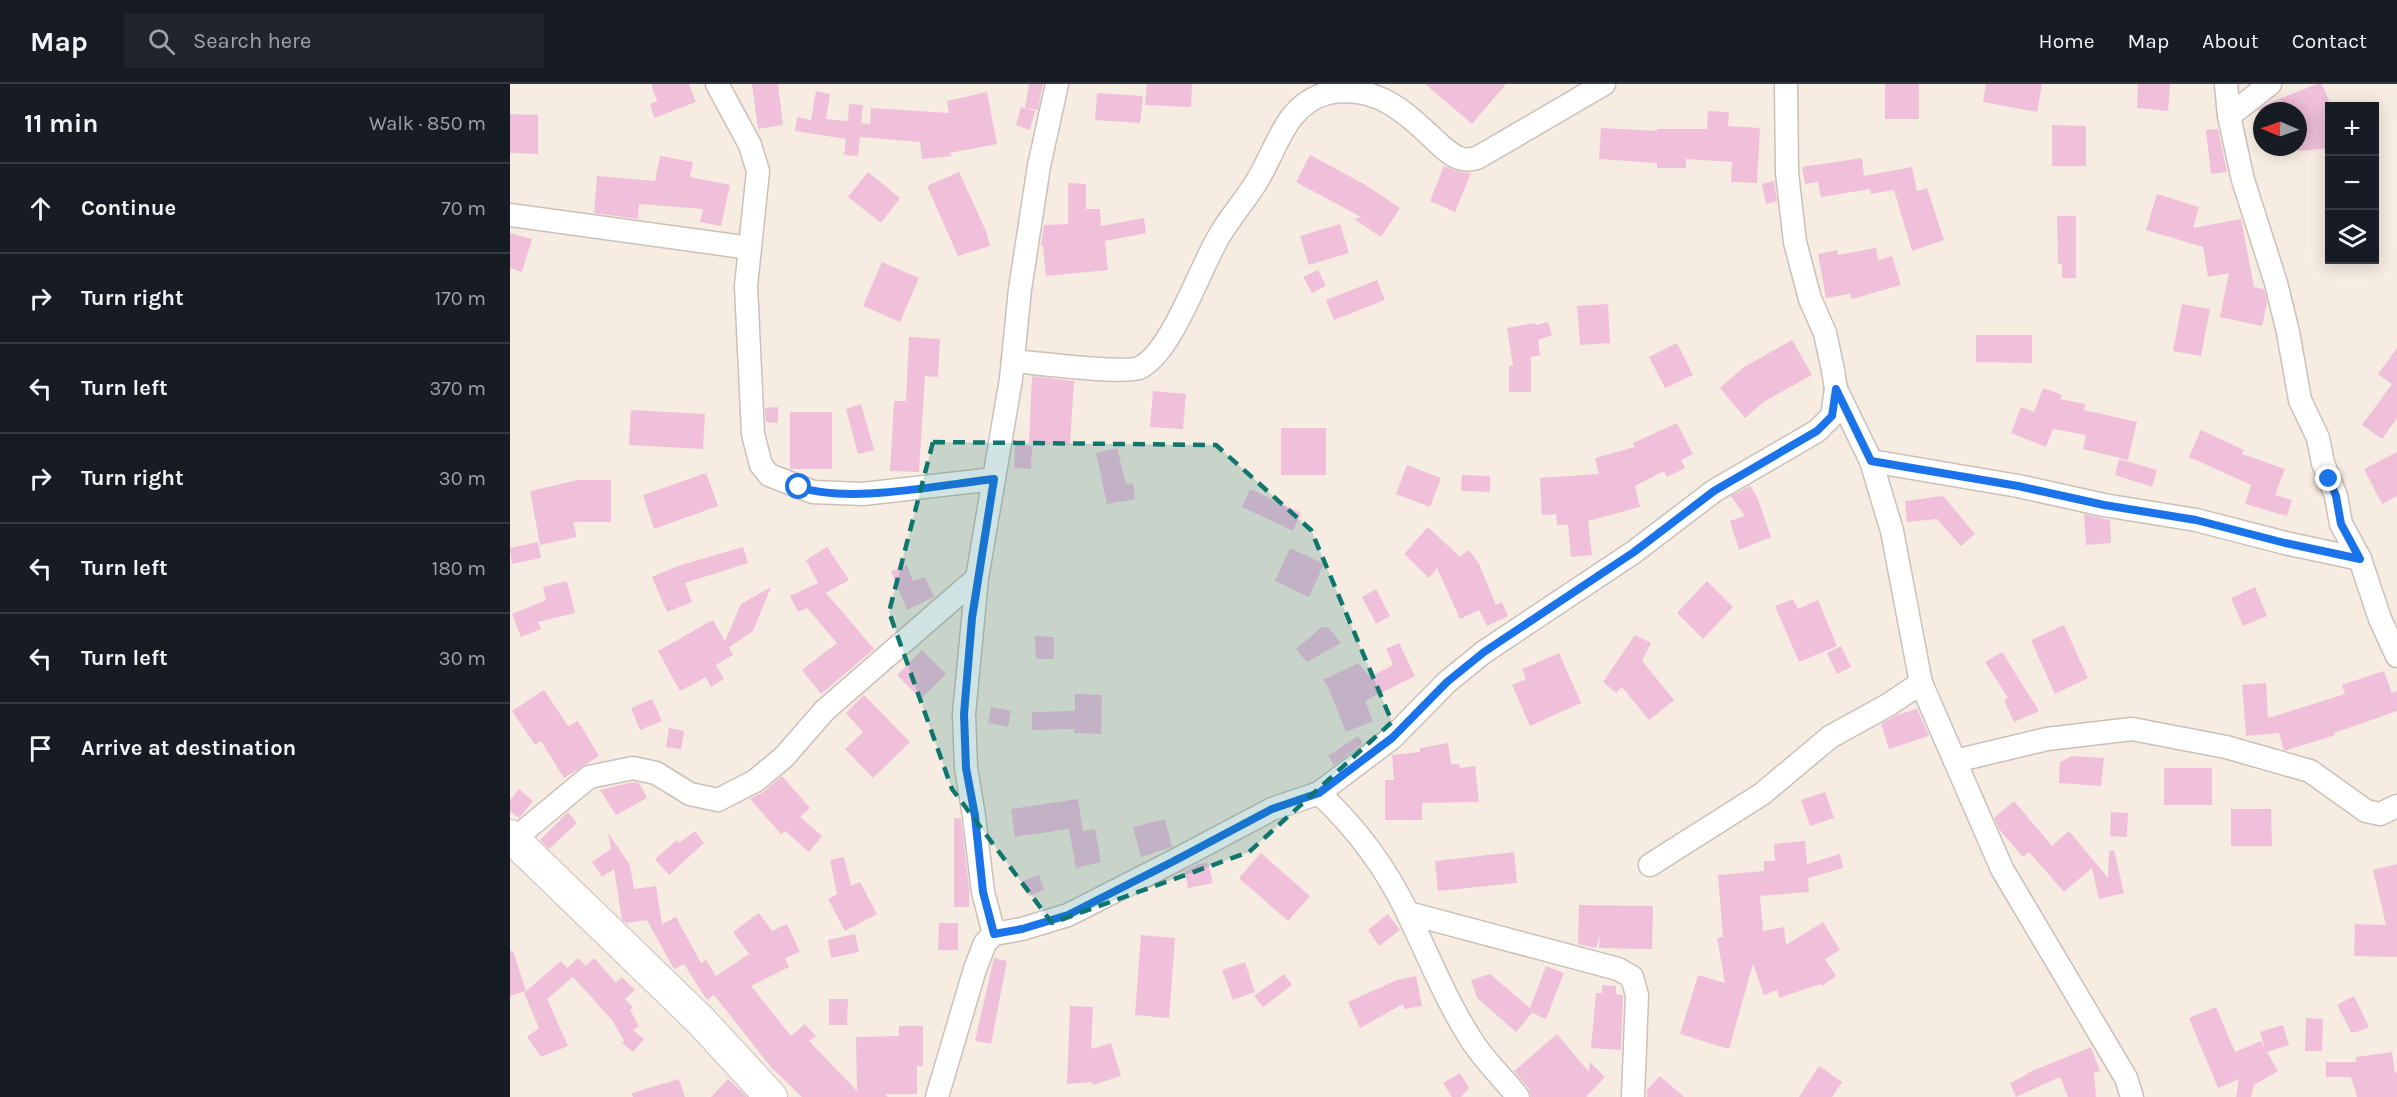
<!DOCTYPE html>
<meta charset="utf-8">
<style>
:root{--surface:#171b24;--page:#20242c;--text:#f1f3f6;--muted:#9ea1a6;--line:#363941}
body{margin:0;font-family:Karla,sans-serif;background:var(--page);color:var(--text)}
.controls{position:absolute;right:18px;top:18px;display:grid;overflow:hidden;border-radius:0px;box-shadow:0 3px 15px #0003}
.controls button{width:54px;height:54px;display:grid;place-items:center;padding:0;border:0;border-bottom:2px solid var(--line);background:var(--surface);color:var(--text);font:30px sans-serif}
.compass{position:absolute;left:1743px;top:18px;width:54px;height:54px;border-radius:50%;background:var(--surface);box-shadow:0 3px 15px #0003;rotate:272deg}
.stop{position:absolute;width:18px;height:18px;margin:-14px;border:4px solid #1a73e8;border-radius:50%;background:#fff}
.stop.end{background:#1a73e8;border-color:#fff;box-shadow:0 2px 6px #0008}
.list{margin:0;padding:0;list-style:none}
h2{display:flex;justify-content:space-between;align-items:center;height:78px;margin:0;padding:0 24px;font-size:26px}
h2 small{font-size:20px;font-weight:400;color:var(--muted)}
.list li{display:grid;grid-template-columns:39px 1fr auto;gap:18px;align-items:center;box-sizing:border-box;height:90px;padding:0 24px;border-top:2px solid var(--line)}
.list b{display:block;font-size:22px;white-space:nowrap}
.list em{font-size:20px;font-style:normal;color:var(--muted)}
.icon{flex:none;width:33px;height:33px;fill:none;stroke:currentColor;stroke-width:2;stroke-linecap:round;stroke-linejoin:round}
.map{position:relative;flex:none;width:1887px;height:1013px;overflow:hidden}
header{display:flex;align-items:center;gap:36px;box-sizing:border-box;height:84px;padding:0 30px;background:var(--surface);border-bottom:2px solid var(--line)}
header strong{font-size:28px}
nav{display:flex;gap:33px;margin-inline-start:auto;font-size:21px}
.search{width:420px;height:54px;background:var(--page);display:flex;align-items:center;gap:15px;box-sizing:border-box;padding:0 21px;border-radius:0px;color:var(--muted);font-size:22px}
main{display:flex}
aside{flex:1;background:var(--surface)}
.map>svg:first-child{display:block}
.building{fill:#f0c0db}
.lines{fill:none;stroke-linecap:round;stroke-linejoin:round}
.minor-casing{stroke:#cbc0b7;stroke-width:25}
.secondary-casing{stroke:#cbc0b7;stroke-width:34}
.minor{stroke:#fff;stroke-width:22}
.secondary{stroke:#fff;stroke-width:32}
.route{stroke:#1a73e8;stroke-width:8}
.marked{fill:#0f766e;fill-opacity:0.2;stroke:#0f766e;stroke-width:4.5;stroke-dasharray:12 8;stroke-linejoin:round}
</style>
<header>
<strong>Map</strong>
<div class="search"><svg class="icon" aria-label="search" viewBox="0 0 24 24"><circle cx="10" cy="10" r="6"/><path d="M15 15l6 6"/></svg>Search here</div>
<nav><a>Home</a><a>Map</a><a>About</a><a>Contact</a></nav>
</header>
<main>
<aside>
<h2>11 min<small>Walk · 850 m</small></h2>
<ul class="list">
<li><svg class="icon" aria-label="ahead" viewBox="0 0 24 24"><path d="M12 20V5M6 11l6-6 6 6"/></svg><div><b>Continue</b></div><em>70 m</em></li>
<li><svg class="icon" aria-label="right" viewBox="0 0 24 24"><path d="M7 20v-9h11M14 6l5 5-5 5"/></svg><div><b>Turn right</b></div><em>170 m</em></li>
<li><svg class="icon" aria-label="left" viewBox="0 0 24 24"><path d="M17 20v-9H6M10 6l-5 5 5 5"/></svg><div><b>Turn left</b></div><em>370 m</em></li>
<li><svg class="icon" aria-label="right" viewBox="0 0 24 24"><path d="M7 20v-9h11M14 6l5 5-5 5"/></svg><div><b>Turn right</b></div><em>30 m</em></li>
<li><svg class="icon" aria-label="left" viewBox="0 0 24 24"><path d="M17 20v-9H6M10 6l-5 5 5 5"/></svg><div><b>Turn left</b></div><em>180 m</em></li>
<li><svg class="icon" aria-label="left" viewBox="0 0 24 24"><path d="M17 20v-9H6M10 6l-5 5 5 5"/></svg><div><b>Turn left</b></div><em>30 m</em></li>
<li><svg class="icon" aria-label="arrive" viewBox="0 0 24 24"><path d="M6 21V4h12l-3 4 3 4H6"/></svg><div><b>Arrive at destination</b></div></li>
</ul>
</aside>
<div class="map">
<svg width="1887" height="1013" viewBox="0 0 1887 1013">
<rect width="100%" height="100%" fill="#f7ece2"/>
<g class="building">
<path d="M141 0H179L186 18 144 34 140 20 147 17Z"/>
<path d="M242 0H268L273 41 248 45Z"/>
<path d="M519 0H533L528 26 515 24Z"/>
<path d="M637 0H682L681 23 635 21Z"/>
<path d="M915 0H996L962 40Z"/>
<rect x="1375" y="0" width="34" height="35"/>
<path d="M1476 0H1532L1527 28 1473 18Z"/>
<path d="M1628 0H1660L1658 27 1627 24Z"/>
<path d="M1807 0H1812L1820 19V64L1788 67V27H1747L1754 21Z"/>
<path d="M306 7 320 10 316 35 338 37 339 20 353 21 351 39 360 40 361 24 439 29 437 17 477 8 487 60 440 69 442 72 412 75 410 58 350 53 348 72 334 71 336 55 285 47 287 33 301 36Z"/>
<path d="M587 9 633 12 630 39 585 36Z"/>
<path d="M511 23 525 27 520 46 506 41Z"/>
<path d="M1198 27 1219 28 1218 42 1250 44 1247 99 1221 98 1222 78 1176 75V84H1147V79L1089 75 1091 44 1147 47V45H1197Z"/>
<path d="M0 30 28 31V70L0 69Z"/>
<path d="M1542 41 1576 42V82H1542Z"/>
<path d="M1708 45 1717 88 1701 90 1696 46Z"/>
<path d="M800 71 854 100 890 124 871 153 844 135 851 133 786 98Z"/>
<path d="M150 72 183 78 180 93 220 101 211 142 190 138 193 125 129 120 128 135 84 129 87 92 145 97Z"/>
<path d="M1352 74 1354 92 1402 83 1407 107 1417 104 1434 156 1402 167 1384 106 1361 110 1360 105 1311 113 1308 98 1295 100 1292 83Z"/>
<path d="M934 82 946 87 961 89 945 128 920 117Z"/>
<path d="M358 88 390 114 371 139 338 113Z"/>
<path d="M449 88 476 147 480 162 448 172 417 102Z"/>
<path d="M1264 97 1267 117 1256 120 1252 100Z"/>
<path d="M558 99 576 100V125H590L591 142 634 134 636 149 595 157 598 186 536 192 533 162 531 161 534 141 558 140Z"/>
<path d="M1647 110 1689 123 1683 144 1731 135 1744 203 1754 205 1757 218 1752 242 1710 233 1719 189 1698 193 1693 163 1636 146Z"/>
<path d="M1547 132H1566V194H1552V180H1548Z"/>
<path d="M830 140 839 169 799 181 790 152Z"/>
<path d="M0 149 22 155 12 188 0 184Z"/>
<path d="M1366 164 1368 176 1382 172 1391 201 1342 215 1340 210 1316 214 1308 170 1327 166 1328 171Z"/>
<path d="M372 178 409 194 390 238 353 222Z"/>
<path d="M808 186 816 202 802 209 793 193Z"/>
<path d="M867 196 875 216 824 236 816 216Z"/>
<path d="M1098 220 1100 259 1070 261 1067 222Z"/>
<path d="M1672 220 1700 225 1691 272 1663 267Z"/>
<path d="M1038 238 1042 251 1028 256 1030 271 1021 273V308H999V282H1003L997 244 1025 239 1026 241Z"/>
<path d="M1466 251H1522V279L1466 278Z"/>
<path d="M399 253 430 255 428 293 415 292 409 388 380 387 384 317H396Z"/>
<path d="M1282 256 1302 291 1255 317 1235 334 1210 304 1234 283Z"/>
<path d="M1167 259 1183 291 1155 304 1139 273Z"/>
<path d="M1887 264V334L1872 355 1852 341 1882 300 1868 290Z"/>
<path d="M522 292 564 297 560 361 519 359Z"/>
<path d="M1533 304 1552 311 1550 315 1575 320 1574 326 1627 338 1618 376 1573 365 1576 351 1543 345 1536 363 1501 349 1511 323 1524 328Z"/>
<path d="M643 307 676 310 673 345 640 343Z"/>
<path d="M351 320 364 366 348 370 336 325Z"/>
<path d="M268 323V339L256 338 255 324Z"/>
<path d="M121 326 195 330 193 365 119 361Z"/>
<rect x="280" y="328" width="42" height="57"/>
<path d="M1167 339 1183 370 1171 376 1175 384 1157 393 1154 387 1125 402 1130 423 1078 437 1082 471 1061 473 1058 441H1047L1046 430 1032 431 1030 394 1089 390 1085 374 1125 363 1123 359Z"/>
<rect x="771" y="344" width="45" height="47"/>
<path d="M1691 346 1734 366 1732 370 1775 385 1765 411 1782 416 1777 432 1735 420 1741 401 1679 373Z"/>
<path d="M505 361 522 362 521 385 504 384Z"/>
<path d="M607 364 616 400 623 399 625 415 597 420 586 369Z"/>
<path d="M1887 368V412L1872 420 1854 385Z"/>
<path d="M1609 375 1647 386 1642 403 1605 391Z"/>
<path d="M897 381 931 394 920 423 886 410Z"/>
<path d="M196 389 208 422 144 445 133 411Z"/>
<path d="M952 391 980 392V408L951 407Z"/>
<path d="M68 396H101V438H63L67 453 30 461 20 407Z"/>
<path d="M1240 402 1247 413 1261 453 1229 466 1220 437 1235 432 1221 412Z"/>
<path d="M740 405 791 429 783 447 732 423Z"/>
<path d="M1433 412 1465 450 1451 462 1427 435 1397 438 1395 417Z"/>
<path d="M1574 430 1600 436 1601 459 1576 461Z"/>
<path d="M918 443 950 473 959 466 969 480 986 521 992 518 998 532 977 542 969 526 950 535 927 484 919 494 894 470Z"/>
<path d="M28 458 31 474 2 480 0 464Z"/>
<path d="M233 463 238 479 175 499 182 518 157 528 142 493 168 482Z"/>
<path d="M317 463 339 496 316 509 364 565 311 610 292 586 327 559 297 524 288 528 280 512 308 499 296 476Z"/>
<path d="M780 464 814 480 799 513 765 497Z"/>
<path d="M397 481 403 497 415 493 424 513 397 526 381 487Z"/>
<path d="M57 497 65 529 28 538 31 545 11 553 2 530 36 516 33 503Z"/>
<path d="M1197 497 1223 523 1193 555 1167 529Z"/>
<path d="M261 503 243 547 219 563 223 571 206 581 214 595 201 603 196 593 170 607 148 567 203 536 215 557 231 520Z"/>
<path d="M1745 503 1757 532 1733 542 1721 514Z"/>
<path d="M866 505 880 532 866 540 852 513Z"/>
<path d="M1283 515 1288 525 1308 516 1327 562 1289 578 1265 522Z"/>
<path d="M1554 541 1578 594 1545 610 1521 556Z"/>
<path d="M812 543H818L831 559 797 578 786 565Z"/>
<path d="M1125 551 1141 559 1132 577 1164 616 1139 636 1112 603 1106 609 1093 598Z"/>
<path d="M525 552 544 553V575H526Z"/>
<path d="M889 559 905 592 855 617 863 637 836 648 818 603 813 596 848 579 860 593 883 581 876 565Z"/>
<path d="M1331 562 1341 583 1327 590 1317 569Z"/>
<path d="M412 566 436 590 411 615 387 591Z"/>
<path d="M1492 568 1529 627 1504 638 1494 616 1498 614 1475 578Z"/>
<path d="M1049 569 1071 619 1020 642 1002 601 1016 595 1012 585Z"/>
<path d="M1874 587 1882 609 1887 607V627L1824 649 1825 651 1777 666H1774L1769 649 1736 652 1732 601 1756 599 1758 634 1835 610 1832 601Z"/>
<path d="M34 606 58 642 68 637 89 672 54 694 31 657 25 661 2 627Z"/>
<path d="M565 610 592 611 591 650 564 649V645L522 646V628L565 627Z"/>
<path d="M354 611 400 658 363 694 335 665 353 648 336 629Z"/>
<path d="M142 615 152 637 130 646 121 624Z"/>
<path d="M481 623 501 627 498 643 478 639Z"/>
<path d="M1407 625 1419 652 1379 665 1371 640 1387 631Z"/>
<path d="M159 644 174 647 171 665 156 663Z"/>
<path d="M848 652 853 659 824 681 818 672Z"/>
<path d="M938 659 941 680H949L950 684 965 682 969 718 912 719V736H875V696H884L882 671 910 668V664Z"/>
<path d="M1562 672 1594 674 1591 702 1549 699 1550 678Z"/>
<rect x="1654" y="684" width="48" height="37"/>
<path d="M272 692 300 724 290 733 312 752 299 768 275 747 271 750 240 715 253 708Z"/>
<path d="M123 698 129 699 137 714 106 731 90 706Z"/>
<path d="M9 705 23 717 9 734 0 727V716Z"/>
<path d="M1315 708 1324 734 1300 742 1291 716Z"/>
<path d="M568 715 573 747 585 745 591 778 566 784 559 745 505 753 501 725Z"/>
<path d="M1504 717 1542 762 1559 747 1598 794 1599 767 1604 766 1614 809 1589 815 1582 784 1554 808 1519 768 1513 773 1489 745 1484 734Z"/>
<path d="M1721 725H1761L1762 762H1721Z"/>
<path d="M58 728 67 739 39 765 30 756Z"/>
<path d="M1601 728 1618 729 1617 753 1600 752Z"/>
<path d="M444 734H451L459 803V823H444Z"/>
<path d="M655 735 662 763 631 773 623 743Z"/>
<path d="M185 747 194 759 159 791 145 775 167 756 169 759Z"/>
<path d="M98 749 120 781 124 805 146 802 152 840 166 833 191 879 196 876 206 892 239 870 223 848 249 829 262 847 277 840 290 868 275 874 279 883 241 902 281 952 295 940 306 952 299 957 347 1007 346 953 389 952V942H413V982H407V1010H375L378 1013H292L261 983 204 911 197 916 174 880 164 885 137 836 116 839 112 836 104 785 92 793 82 778 101 765Z"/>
<path d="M1295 757 1297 780 1330 770 1333 784 1298 794 1299 808 1250 812 1253 847 1274 843 1276 861 1313 838 1330 866 1315 875 1326 892 1312 902 1310 900 1269 914 1267 906 1254 911 1243 880 1219 965 1170 950 1188 891 1215 899 1207 854 1213 853 1208 791 1254 787V777H1265L1264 760Z"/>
<path d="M1004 768 1007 799 928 807 925 777Z"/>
<path d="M751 769 800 812 778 837 729 794Z"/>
<path d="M334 773 341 802 350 798 367 830 335 847 318 815 327 810 320 776Z"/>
<path d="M698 779 703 799 678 804 675 787 688 780Z"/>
<path d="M1887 780V873L1844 872 1845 840 1876 841 1863 786Z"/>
<path d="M529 791 534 806 519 812 513 797Z"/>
<path d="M1069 821 1143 822 1142 865 1089 864 1090 852 1086 864 1068 860Z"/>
<path d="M878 830 890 846 869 862 858 846Z"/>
<path d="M429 839H448V866H428Z"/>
<path d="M345 850 349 868 321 874 318 856Z"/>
<path d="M631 851 665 854 659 934 625 931Z"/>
<path d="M0 867H3L16 907 0 912Z"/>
<path d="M68 874 76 882 84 874 106 899 112 893 125 906 115 915 123 923 120 926 129 942 123 946 134 955 123 968 112 959 114 957 102 936 63 893 37 915 58 962 31 973 17 953 29 944 14 909 51 877 57 884Z"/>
<path d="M484 874 497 877 481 960 465 957Z"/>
<path d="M735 878 745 908 723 916 712 886Z"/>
<path d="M1036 882 1054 889 1036 935 1022 929 1006 948 967 914 961 896 980 890 1020 924Z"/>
<path d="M774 890 782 901 753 923 744 912Z"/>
<path d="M906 892 912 922 894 925 893 920 850 944 838 918 887 896Z"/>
<path d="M1092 901 1106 902V910L1113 911 1111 966 1081 964 1086 909H1092Z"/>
<path d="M1844 912 1859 943 1847 948H1841L1827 921Z"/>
<path d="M319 915H338L337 941H319Z"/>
<path d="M560 922 583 923 581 965 601 959 611 992 583 1001 582 998 557 1000Z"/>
<path d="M1706 923 1725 968 1751 957 1755 965 1750 948 1773 941 1779 961 1757 968 1768 987 1744 1001 1741 1013H1726L1729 995 1708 1004 1679 934Z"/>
<path d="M1796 934 1813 935 1812 967H1795Z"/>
<path d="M1047 950 1079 988 1080 978 1095 993 1076 1013H1021L1019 1005 1004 987Z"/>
<path d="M1581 963 1590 987 1584 989 1586 1013H1558L1550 993 1506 1013 1500 999 1518 990 1517 989Z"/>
<path d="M1882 968 1885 989 1887 988V1013H1847L1841 993H1816V978H1846V973Z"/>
<path d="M1309 982 1332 998 1322 1013H1289Z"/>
<path d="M950 989 959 1004 951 1013H942L933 999Z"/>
<path d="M1150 992 1174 1013H1137V1006Z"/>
<path d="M169 995 175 1013H123L122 1009Z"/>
<path d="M218 995 235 1011 237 1013H201Z"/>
</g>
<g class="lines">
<g class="minor-casing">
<g id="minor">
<path d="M207 0 240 61 248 87 236 202 243 350 251 381 259 391 303 408 353 410 484 395"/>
<path d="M1716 0 1719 32 1733 96 1766 199 1778 248 1790 316 1808 354 1813 379 1826 412 1831 440 1850 475 1870 535 1887 572"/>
<path d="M1719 32 1760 0"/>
<path d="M0 131 240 164"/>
<path d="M503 277C526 279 613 290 629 284 662 270 691 180 711 149 722 131 736 115 747 97 768 63 775 20 818 9 867 0 895 28 927 58 935 65 942 73 953 75 958 76 963 75 967 74L1094 0"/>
<path d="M1326 305 1361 377 1382 447 1411 599 1492 785 1616 994 1622 1013"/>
<path d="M1361 377 1508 402 1594 421 1686 436 1775 459 1850 475"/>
<path d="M1445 677 1537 655 1622 645 1716 663 1800 687 1856 727 1870 730 1887 722"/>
<path d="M809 709C845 743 877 785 898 830 919 873 937 919 964 960 977 979 994 995 1008 1013"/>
<path d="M3 756 79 693 123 684 146 689 180 710 208 716 245 697 274 673 315 626 467 494"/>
<path d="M1140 781 1252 710 1320 653 1378 621 1411 599"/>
<path d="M898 829 1108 885 1122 893 1127 911 1123 1013"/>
<path d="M484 850 473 808 464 732 456 684 454 630 467 494 501 295 510 205 529 82 547 0"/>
<path d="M427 1013 465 885 475 859 484 850 512 845 558 831 664 777 762 725 809 709 882 654 937 598 974 568 1124 468 1204 407 1307 347 1322 332 1326 305 1323 286 1315 249 1300 215 1285 158 1277 89 1276 0"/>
</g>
</g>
<g class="secondary-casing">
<path id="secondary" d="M0 752 191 937 261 1013"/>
</g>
<use href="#minor" class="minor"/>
<use href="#secondary" class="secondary"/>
</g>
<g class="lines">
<path class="route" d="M289 403C339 420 430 401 484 395L462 534 454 630 456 684 465 732 473 808 484 850 512 845 558 831 664 777 762 725 809 709 882 654 937 598 974 568 1124 468 1204 407 1307 347 1322 332 1326 305 1361 377 1508 402 1594 421 1686 436 1775 459 1850 475 1831 440 1826 412 1819 395"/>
</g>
<path class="marked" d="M423 358 706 361 801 446 882 638 739 768 542 839 442 705 379 528Z"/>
</svg>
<div class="controls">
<button>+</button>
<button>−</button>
<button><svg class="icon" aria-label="layers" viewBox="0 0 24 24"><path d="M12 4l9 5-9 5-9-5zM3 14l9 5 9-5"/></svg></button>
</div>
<svg class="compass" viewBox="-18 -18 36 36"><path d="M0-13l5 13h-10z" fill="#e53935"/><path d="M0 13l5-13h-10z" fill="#9ea1a6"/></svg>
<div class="stop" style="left:289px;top:403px"></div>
<div class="stop end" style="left:1819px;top:395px"></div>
</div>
</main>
